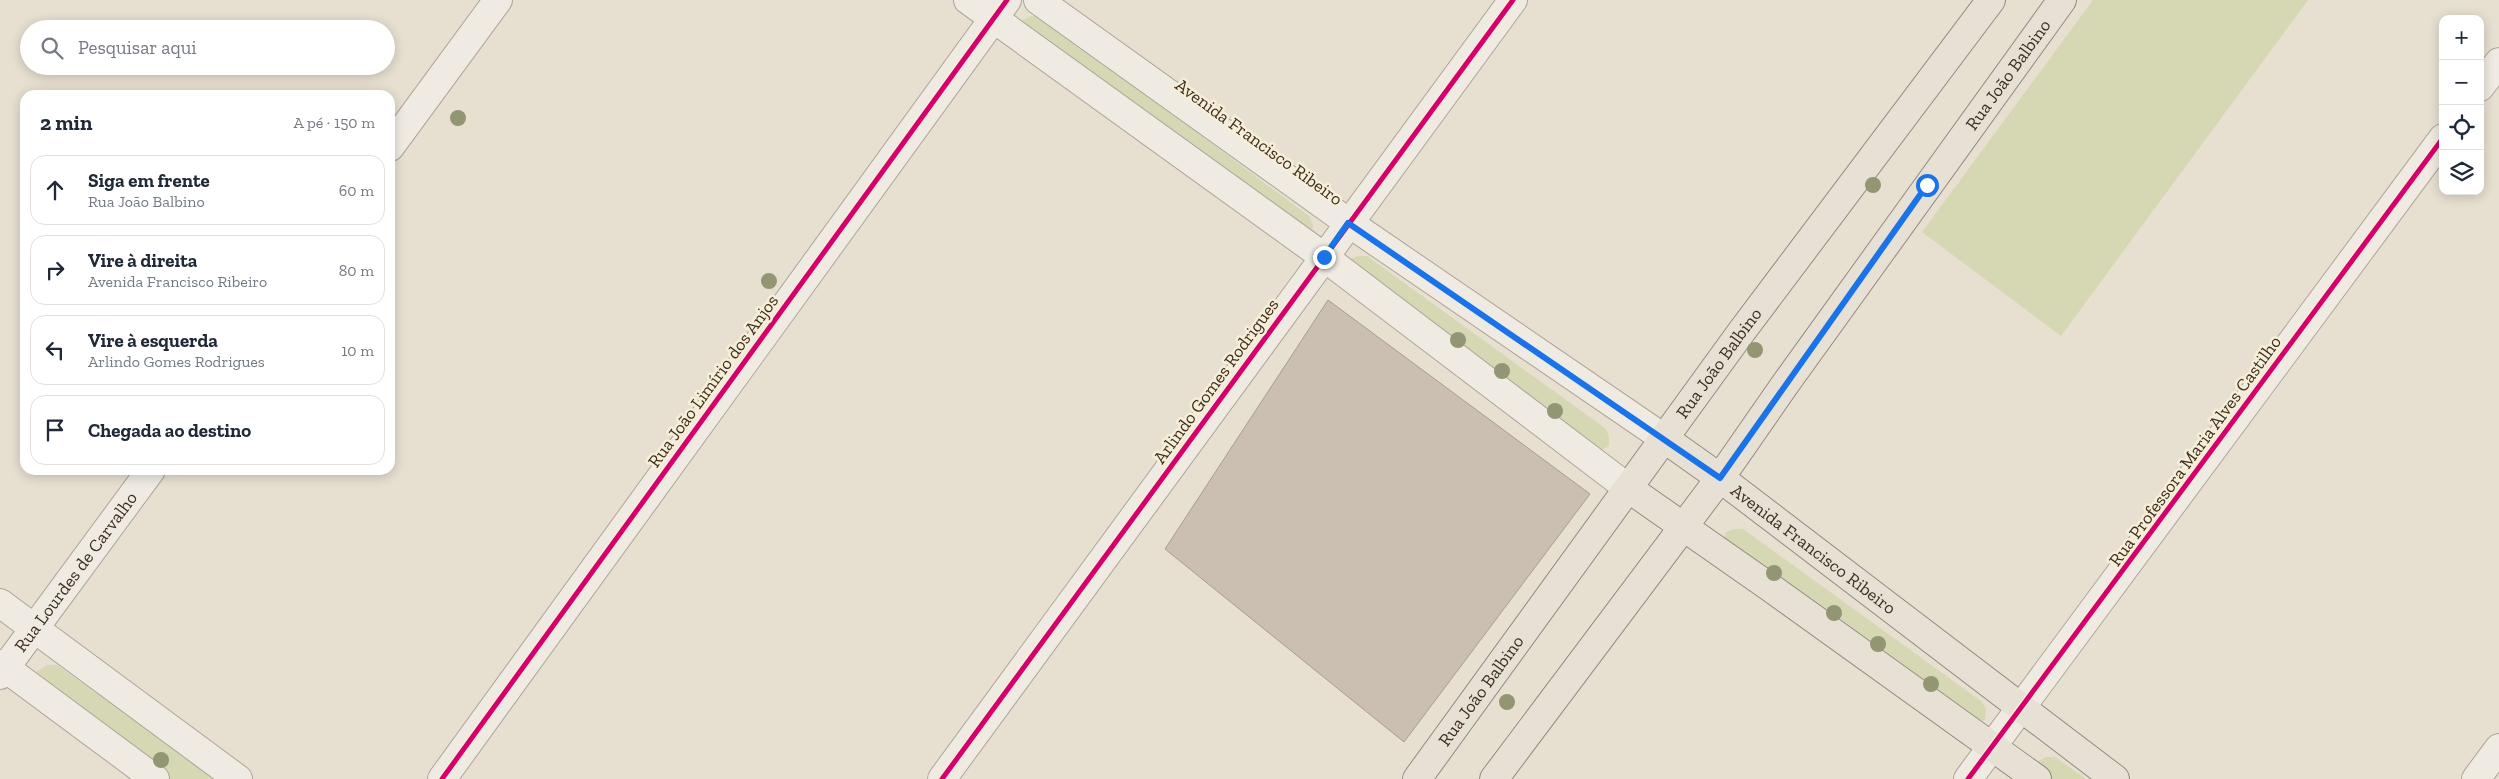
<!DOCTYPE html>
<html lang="pt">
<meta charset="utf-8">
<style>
:root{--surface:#fff;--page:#f2f2f3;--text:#1f2937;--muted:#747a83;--line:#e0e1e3}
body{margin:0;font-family:"Zilla Slab",serif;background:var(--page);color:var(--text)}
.controls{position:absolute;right:15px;top:15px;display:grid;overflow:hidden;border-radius:10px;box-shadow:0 2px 12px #0003}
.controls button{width:45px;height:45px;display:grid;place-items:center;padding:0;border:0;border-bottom:1px solid var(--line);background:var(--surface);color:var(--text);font:25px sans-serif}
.stop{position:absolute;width:15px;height:15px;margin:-11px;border:4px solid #1a73e8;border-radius:50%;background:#fff}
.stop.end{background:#1a73e8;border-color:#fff;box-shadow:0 1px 5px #0008}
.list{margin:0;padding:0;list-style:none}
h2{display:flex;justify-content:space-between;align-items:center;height:65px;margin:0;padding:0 20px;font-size:21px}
h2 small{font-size:16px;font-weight:400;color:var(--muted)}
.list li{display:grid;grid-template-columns:32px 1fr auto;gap:15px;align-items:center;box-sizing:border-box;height:70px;margin:0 10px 10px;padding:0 10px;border:1px solid var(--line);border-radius:15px}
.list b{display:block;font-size:19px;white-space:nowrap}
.list p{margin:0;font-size:16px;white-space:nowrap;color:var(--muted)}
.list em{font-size:16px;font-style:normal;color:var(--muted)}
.icon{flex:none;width:28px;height:28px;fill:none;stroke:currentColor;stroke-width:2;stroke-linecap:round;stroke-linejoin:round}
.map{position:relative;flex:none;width:2499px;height:779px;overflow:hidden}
.search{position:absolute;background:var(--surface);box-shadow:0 2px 12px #0003;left:20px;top:20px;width:375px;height:55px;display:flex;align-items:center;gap:12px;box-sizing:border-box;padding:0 18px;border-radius:28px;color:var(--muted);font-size:19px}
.panel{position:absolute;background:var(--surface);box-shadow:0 2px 12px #0003;left:20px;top:90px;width:375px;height:385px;border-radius:15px}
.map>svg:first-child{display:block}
.green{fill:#d6d7b3}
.building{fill:#cbbfb2;stroke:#a89c90}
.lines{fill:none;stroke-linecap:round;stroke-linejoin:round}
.minor-casing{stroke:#ada599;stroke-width:30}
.major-casing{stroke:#928b80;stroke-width:30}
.minor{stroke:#efebe3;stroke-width:28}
.major{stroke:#e6e1d4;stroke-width:28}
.cycleway-casing{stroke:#f7eed8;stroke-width:8}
.cycleway{stroke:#d6006c;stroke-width:5}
.tree{fill:#929673}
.route{stroke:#1a73e8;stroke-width:6}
.labels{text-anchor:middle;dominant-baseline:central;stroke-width:5;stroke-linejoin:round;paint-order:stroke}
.street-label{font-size:18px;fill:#3d2e20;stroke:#f7eed8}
</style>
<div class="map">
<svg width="2499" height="779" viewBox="0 0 2499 779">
<rect width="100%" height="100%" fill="#e7e0d1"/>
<g class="green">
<path d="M2093 0H2308L2061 336 1922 232Z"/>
<path d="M1031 16 1042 17 1309 216 1313 225 1312 235 1020 22Z"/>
<path d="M1357 256H1367L1605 428 1609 436V446L1600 451 1349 260Z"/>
<path d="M1733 529H1743L1981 701 1986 709 1985 720 1976 724 1724 544 1725 533Z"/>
<path d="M47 665H57L216 779H162L35 682 36 672Z"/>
<path d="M2046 757H2055L2086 779H2040L2036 771 2037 762Z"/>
</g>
<path class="building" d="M1328 300 1590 494 1404 742 1165 549Z"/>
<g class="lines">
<g class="minor-casing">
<g id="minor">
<path d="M968 0 1324 257 1628 488"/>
<path d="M1038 0 1349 223 1665 439"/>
<path d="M2480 87 2499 62"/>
<path d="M390 147 498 0"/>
<path d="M0 603 238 779"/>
<path d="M0 664 155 779"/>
<path id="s1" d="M0 675 151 470"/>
<path d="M442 779 1007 0"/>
<path d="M942 779 1513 0"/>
<path d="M1968 779 2443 138"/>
<path d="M2476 779 2499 748"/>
</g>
</g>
<g class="major-casing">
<g id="major">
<path id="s2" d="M1665 439 1720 478 2115 779"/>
<path d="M1628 488 1771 588 2037 779"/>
<path id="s3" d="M1417 779 1742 331 1991 0"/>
<path id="s4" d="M1494 779 1720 478 1786 383 2062 0"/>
</g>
</g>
<use href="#minor" class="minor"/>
<use href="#major" class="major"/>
<g class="cycleway-casing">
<g id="cycleway">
<path d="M442 779 1007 0"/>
<path d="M942 779 1513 0"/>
<path d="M1968 779 2443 138"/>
</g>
</g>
<use href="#cycleway" class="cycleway"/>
</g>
<g class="tree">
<circle cx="458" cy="118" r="8"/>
<circle cx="1873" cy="185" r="8"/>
<circle cx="769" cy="281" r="8"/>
<circle cx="1458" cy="340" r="8"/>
<circle cx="1755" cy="350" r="8"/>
<circle cx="1502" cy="371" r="8"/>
<circle cx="1555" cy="411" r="8"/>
<circle cx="1774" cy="573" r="8"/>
<circle cx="1834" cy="613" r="8"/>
<circle cx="1878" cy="644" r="8"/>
<circle cx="1931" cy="684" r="8"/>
<circle cx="1507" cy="702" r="8"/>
<circle cx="161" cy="760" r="8"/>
</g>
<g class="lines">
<path class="route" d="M1324 257 1348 223 1720 478 1927 185"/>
</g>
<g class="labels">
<g class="street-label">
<text stroke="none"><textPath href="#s4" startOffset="872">Rua João Balbino</textPath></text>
<text transform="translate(1259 142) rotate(36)">Avenida Francisco Ribeiro</text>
<text stroke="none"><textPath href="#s3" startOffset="514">Rua João Balbino</textPath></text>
<text transform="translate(713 381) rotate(-54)">Rua João Limírio dos Anjos</text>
<text transform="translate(1216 381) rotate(-54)">Arlindo Gomes Rodrigues</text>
<text transform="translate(2195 451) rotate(-54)">Rua Professora Maria Alves Castilho</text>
<text stroke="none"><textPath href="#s2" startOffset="185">Avenida Francisco Ribeiro</textPath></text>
<text stroke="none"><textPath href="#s1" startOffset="128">Rua Lourdes de Carvalho</textPath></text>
<text stroke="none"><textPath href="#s3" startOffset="109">Rua João Balbino</textPath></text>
</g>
</g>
</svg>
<div class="controls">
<button>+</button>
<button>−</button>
<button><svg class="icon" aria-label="locate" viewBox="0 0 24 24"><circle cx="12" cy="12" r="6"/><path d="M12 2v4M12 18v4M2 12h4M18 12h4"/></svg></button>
<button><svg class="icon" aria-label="layers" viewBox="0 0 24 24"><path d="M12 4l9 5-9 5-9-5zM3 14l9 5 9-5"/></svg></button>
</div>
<div class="stop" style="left:1927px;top:185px"></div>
<div class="stop end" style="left:1324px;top:257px"></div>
<div class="search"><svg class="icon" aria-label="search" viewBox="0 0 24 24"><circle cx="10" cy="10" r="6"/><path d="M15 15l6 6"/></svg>Pesquisar aqui</div>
<section class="panel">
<h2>2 min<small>A pé · 150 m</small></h2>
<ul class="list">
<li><svg class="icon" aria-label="ahead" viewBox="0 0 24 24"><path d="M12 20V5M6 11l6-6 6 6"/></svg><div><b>Siga em frente</b><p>Rua João Balbino</p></div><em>60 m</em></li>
<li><svg class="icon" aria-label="right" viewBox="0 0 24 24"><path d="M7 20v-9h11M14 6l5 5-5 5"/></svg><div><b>Vire à direita</b><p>Avenida Francisco Ribeiro</p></div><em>80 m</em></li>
<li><svg class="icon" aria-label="left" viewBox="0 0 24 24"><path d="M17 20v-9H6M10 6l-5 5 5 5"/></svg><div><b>Vire à esquerda</b><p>Arlindo Gomes Rodrigues</p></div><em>10 m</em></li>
<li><svg class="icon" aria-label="arrive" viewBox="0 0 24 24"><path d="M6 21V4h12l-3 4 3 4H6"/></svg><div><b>Chegada ao destino</b></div></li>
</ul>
</section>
</div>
